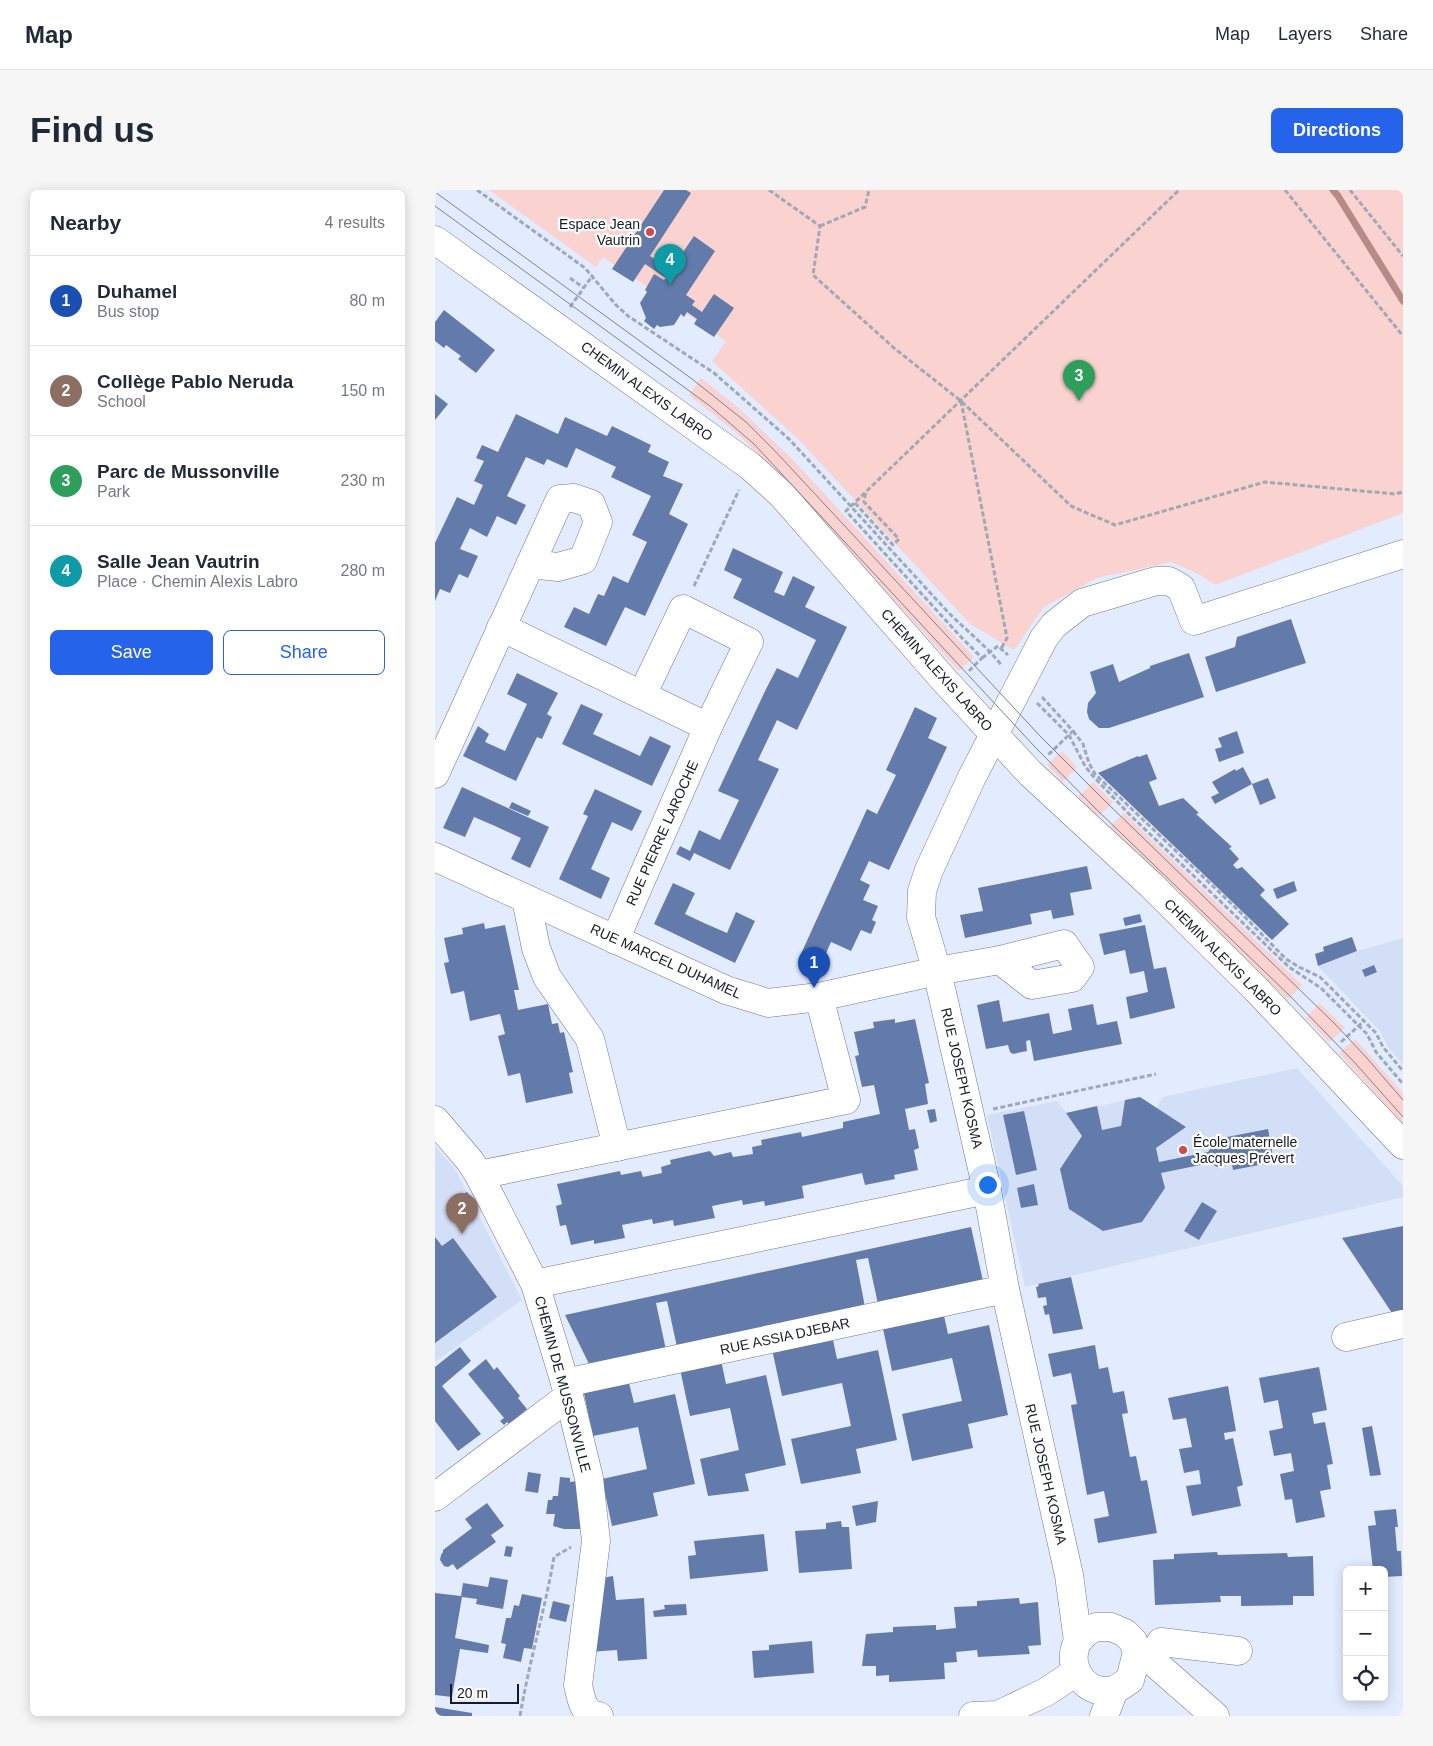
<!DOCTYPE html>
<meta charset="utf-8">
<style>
:root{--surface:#fff;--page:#f6f6f7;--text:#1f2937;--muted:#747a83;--line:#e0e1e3;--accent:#2563eb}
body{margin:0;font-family:Arial,sans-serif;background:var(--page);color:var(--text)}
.controls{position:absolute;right:15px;bottom:15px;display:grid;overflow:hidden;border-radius:8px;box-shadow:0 2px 12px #0003}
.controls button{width:45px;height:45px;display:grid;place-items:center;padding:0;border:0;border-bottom:1px solid var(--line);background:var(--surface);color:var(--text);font:25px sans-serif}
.scale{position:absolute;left:15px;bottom:12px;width:69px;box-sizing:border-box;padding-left:5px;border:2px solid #171b23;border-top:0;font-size:14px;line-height:18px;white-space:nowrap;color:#171b23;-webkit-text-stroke:4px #fff;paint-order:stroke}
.you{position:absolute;left:552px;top:994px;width:18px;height:18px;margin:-12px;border:4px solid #fff;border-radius:50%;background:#1a73e8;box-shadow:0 0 0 8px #1a73e833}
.badge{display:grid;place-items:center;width:32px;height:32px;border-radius:50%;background:var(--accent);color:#fff;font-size:16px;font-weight:700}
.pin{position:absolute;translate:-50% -41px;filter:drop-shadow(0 1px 2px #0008)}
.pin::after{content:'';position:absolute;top:26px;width:18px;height:15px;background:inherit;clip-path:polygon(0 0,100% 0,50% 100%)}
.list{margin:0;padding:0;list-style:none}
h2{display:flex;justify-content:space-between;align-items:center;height:65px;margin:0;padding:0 20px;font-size:21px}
h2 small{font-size:16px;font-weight:400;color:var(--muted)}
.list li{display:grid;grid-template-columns:32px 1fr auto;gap:15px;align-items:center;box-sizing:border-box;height:90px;padding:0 20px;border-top:1px solid var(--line)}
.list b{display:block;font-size:19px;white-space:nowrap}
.list p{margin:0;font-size:16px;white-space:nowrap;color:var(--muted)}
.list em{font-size:16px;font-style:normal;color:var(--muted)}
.actions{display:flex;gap:10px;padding:15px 20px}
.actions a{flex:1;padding:11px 0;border:1px solid var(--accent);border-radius:8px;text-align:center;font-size:18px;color:var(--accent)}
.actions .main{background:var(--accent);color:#fff}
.icon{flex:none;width:28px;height:28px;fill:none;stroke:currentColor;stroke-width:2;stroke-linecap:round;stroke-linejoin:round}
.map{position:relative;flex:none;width:968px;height:1526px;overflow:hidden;border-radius:8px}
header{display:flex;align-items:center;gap:30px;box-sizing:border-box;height:70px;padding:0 25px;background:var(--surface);border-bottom:1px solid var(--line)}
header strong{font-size:24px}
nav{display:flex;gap:28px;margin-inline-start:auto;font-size:18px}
.intro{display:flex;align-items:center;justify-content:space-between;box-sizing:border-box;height:120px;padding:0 30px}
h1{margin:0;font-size:35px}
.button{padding:12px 22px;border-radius:8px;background:var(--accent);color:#fff;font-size:18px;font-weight:700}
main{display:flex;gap:30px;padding:0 30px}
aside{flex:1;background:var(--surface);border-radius:8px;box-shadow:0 2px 12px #0003}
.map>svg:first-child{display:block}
.built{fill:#d3dff7}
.green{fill:#fad2cf}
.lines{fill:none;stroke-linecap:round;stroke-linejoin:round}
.stream{stroke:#b78987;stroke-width:7}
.building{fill:#637bab}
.minor-casing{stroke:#6f798d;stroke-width:29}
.path{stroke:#a0a8b7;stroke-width:3;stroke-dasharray:5 2.5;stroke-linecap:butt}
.minor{stroke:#fff;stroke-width:28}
.tram{stroke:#7b828f;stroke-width:1}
.poi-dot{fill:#d64746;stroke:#fff;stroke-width:2}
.labels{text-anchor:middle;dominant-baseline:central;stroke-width:4.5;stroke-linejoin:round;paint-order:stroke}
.poi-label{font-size:14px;fill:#171b23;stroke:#fff;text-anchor:end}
.street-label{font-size:14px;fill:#171b23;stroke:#fff}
</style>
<header>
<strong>Map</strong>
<nav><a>Map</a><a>Layers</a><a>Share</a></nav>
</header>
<div class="intro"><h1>Find us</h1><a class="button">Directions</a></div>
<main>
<aside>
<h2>Nearby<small>4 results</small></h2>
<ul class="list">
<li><span class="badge" style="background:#1a4fb4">1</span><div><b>Duhamel</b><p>Bus stop</p></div><em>80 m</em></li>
<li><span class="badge" style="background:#8d6e63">2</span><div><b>Collège Pablo Neruda</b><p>School</p></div><em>150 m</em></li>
<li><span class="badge" style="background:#2e9e5b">3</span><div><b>Parc de Mussonville</b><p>Park</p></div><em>230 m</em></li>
<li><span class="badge" style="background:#0f9aa8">4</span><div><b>Salle Jean Vautrin</b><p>Place · Chemin Alexis Labro</p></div><em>280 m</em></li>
</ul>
<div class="actions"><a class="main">Save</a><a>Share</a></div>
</aside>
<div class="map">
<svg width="968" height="1526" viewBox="0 0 968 1526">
<rect width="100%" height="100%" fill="#e2ecfe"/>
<g class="built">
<path d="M968 748V875L953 857 945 841 883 776 922 761Z"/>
<path d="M862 878 968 996V1007L590 1097 552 925 622 911 632 923 705 907 721 918 728 907Z"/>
<path d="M0 956 20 979 87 1110 0 1172Z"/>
</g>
<g class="green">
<path d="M54 0H968V323L780 395 762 383 736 372 662 388 609 417 579 460 535 434 364 250 277 171 291 151 168 67 161 77Z"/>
<path d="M266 188 305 219 362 274 539 467 524 481 332 273 299 241 254 205Z"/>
<path d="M627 561 642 577 628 592 612 575Z"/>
<path d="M658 592 678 612 663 627 643 607Z"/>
<path d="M689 623 867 795 853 810 674 637Z"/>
<path d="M885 813 910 838 894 852 871 828Z"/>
<path d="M920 849 968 903V934L904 863Z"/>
</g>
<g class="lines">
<path class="stream" d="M898 0 903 6 968 111"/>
</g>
<g class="building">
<path d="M229 0H251L256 3 215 66 236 80 259 46 280 61 251 105 260 111 257 115 267 122 279 104 299 118 279 147 259 134 262 129 252 122 249 127 246 124 239 135 225 137 222 135 219 139 209 131 211 128 205 113 212 102 210 100 219 84 229 90 231 88 210 74 198 92 177 79Z"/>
<path d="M9 120 60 160 41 183 23 169 26 166 11 155 9 158 0 151V132Z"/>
<path d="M0 204 13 214 0 230Z"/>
<path d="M81 224 123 244 130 227 172 246 177 236 216 255 213 262 234 272 228 286 248 294 234 324 253 334 229 385 210 426 190 417 171 456 129 437 139 417 154 424 163 404 169 406 178 386 193 393 212 352 197 345 216 306 176 287 181 277 141 258 132 278 112 269 109 275 91 267 72 306 91 315 81 335 62 326 52 347 35 338 25 359 43 366 33 388 24 384 15 403 5 399 0 411V353L22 307 39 315 48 295 39 291 49 271 41 268 47 255 63 262Z"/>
<path d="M298 358 348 382 339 402 349 406 358 386 380 397 370 417 412 437 362 540 342 530 323 570 344 579 295 680 259 663 255 671 241 664 245 656 255 661 264 640 285 650 304 610 283 601 331 499 342 478 363 488 381 450 298 408 307 389 289 380Z"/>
<path d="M856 429 871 473 781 502 770 467 800 457 802 447Z"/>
<path d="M754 463 769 507 674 538H664L654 529 652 522 653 513 661 503 655 482 678 474 684 492 715 478V476Z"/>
<path d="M82 483 123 503 112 524 117 527 107 549 102 547 81 591 28 566 43 536 54 544 50 552 70 561 92 514 72 504Z"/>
<path d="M146 514 168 524 158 544 205 566 215 546 236 556 217 596 127 554Z"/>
<path d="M480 517 502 528 493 548 512 557 454 680 434 671 425 690 435 695 428 710 443 716 437 730 441 732 436 744 426 740 416 761 396 752 386 775 365 766 432 619 442 624 461 585 451 580Z"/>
<path d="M802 541 809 563 784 572 780 559 787 557 783 548Z"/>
<path d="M712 564 722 589 714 592 724 616 748 608 764 623 761 624 797 657 794 658 804 669 798 675 802 679 807 677 830 700 825 705 854 734 837 750 663 583 703 566 704 567Z"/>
<path d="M808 577 817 594 780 614 776 607 784 603 777 592 800 579 801 581Z"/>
<path d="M833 588 841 608 825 615 817 594Z"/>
<path d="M27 597 114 637 95 678 76 669 86 648 60 636 39 627 30 647 8 638Z"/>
<path d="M160 599 207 621 197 641 177 632 156 679 175 688 166 709 124 689 153 626 148 624Z"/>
<path d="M77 612 96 621 93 626 74 618Z"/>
<path d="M652 676 657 699 635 703 639 725 618 729 616 720 595 724 597 734 530 748 525 725 548 721 543 698Z"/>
<path d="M859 691 862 701 842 709 838 699Z"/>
<path d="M238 693 260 703 250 724 269 733 292 743 301 722 320 731 300 773 219 734Z"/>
<path d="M705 724 707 732 690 736 688 728Z"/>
<path d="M49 733 50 739 70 735 84 800H79L83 820 113 814 117 834 123 833 125 843 129 842 138 882 134 883 138 903 91 913 85 883 73 886 63 846 70 844 65 824 35 831 29 801 16 804 9 773 14 772 9 748 28 744 27 738Z"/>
<path d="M710 735 719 779 731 777 740 818 695 829 691 807 713 802 709 781 695 784 690 760 669 765 664 744Z"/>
<path d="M917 747 922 761 883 776 880 764 889 761 888 757Z"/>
<path d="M939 775 942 782 930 787 927 780Z"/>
<path d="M564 810 568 832 614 823 618 844 637 840 633 819 658 814 662 835 682 831 687 854 599 871 595 850 591 851 592 861 578 864 575 862 573 855 551 859 542 815Z"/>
<path d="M460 829V833L480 829 494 893 490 894 493 914 470 919 474 940 480 939 484 958 479 960 483 980 459 985 460 989 430 995 427 983 367 996 369 1008 330 1016 329 1011 308 1015 307 1010 277 1016 280 1028 239 1036 238 1030 218 1034 217 1029 187 1035 190 1048 159 1054V1050L136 1055 131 1035 125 1036 121 1016 127 1014 122 994 185 981 186 985 206 981 208 987 227 983 226 977 236 974 235 970 275 961 279 966 296 962 298 967 318 964 317 957 327 955 326 950 366 942 367 947 408 938V932L445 924 439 895 427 897 420 866 424 865 419 842 439 838 438 832Z"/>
<path d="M705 907 751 937 721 958 724 972 773 962 778 955 786 953 794 959 792 947 833 939 839 972 798 980 796 968 791 975 782 977 775 973 726 983 730 998 707 1032 668 1041 634 1019 625 979 647 946 631 923 662 916 667 940 686 936 690 910Z"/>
<path d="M500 919 502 931 495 933 492 920Z"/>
<path d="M589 921 602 980 581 985 568 925Z"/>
<path d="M599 994 603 1015 586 1018 582 998Z"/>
<path d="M32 1002 42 1015 31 1022 23 1009Z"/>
<path d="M767 1012 782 1021 764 1050 749 1041Z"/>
<path d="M968 1036V1124L959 1126 907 1048Z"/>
<path d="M536 1037 548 1091 443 1114 433 1068 421 1070 430 1117 242 1157 232 1111 221 1113 231 1160 155 1176 130 1125Z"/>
<path d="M0 1047 7 1056 18 1048 62 1107 0 1153Z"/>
<path d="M636 1087 648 1139 618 1144 614 1124 610 1125 608 1116 612 1115 611 1107 603 1108 601 1097 604 1096 603 1094Z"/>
<path d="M508 1121 513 1144 554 1135 573 1225 533 1234 538 1258 477 1271 467 1224 527 1211 517 1168 457 1181 447 1134Z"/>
<path d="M397 1145 402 1169 443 1160 462 1250 421 1259 426 1283 366 1294 356 1249 416 1236 407 1193 347 1206 337 1159Z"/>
<path d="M660 1155 664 1179 673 1177 678 1203 689 1201 693 1223 687 1224 695 1267 701 1266 706 1291 712 1290 722 1343 663 1353 659 1329 674 1326 669 1301 652 1305 636 1215 642 1214 636 1183 618 1187 613 1164Z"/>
<path d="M25 1157 36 1171 7 1196 46 1244 23 1261 0 1231V1177Z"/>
<path d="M51 1169 59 1180 62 1177 85 1206 83 1208 92 1219 74 1234 72 1232 69 1235 65 1231 69 1228 33 1184Z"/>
<path d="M286 1170 291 1194 331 1185 351 1275 310 1284 314 1301 273 1306 265 1269 304 1260 295 1218 255 1226 245 1179Z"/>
<path d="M884 1177 892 1220 877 1223 879 1234 890 1232 898 1274 892 1275 896 1299 885 1301 890 1327 861 1333 857 1309 850 1310 845 1284 859 1281 856 1263 839 1266 834 1241 848 1238 843 1210 829 1213 824 1188Z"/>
<path d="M193 1189 199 1213 240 1204 260 1294 218 1303 223 1326 177 1336 167 1289 212 1279 203 1237 158 1246 148 1199Z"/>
<path d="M793 1196 801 1241 789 1243 790 1250 798 1248 808 1295 802 1297 806 1316 757 1326 751 1296 766 1294 764 1280 749 1283 744 1259 757 1257 751 1228 738 1230 733 1208Z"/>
<path d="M937 1236 946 1285 935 1286 927 1238Z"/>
<path d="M93 1282 106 1284 103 1303 90 1301Z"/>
<path d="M125 1287 135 1288V1292L148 1290 154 1339H129L118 1336 120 1324H111L113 1310H117L118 1306H123Z"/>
<path d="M443 1311 441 1332 421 1336 417 1316Z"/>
<path d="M52 1313 69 1336 56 1345 61 1352 22 1380 18 1374 13 1377 9 1376 5 1370 6 1365 8 1362V1360L37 1338 30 1329Z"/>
<path d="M961 1319 963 1337H960L962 1361H966L967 1386 949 1387V1380H938L933 1336 941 1335 939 1321Z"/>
<path d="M406 1331 407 1337H414L417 1379 364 1383 360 1341 391 1339V1333Z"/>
<path d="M329 1344 333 1381 255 1389 253 1366 261 1365 259 1351Z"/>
<path d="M71 1356 78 1357 76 1367 69 1366Z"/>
<path d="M782 1362 783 1365 852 1363 853 1367 878 1366 879 1406H858V1415L806 1416V1406H785L786 1412 720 1415 718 1370 739 1369V1364Z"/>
<path d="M178 1386 181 1410 209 1408 212 1469 183 1471 182 1460 154 1462 167 1388Z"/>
<path d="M55 1387 73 1390 68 1419 41 1414 42 1409 27 1407 20 1448 54 1455 53 1463 25 1459 17 1507 0 1505V1403L26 1406 28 1393 53 1397Z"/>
<path d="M87 1404 107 1408 97 1459 89 1458 86 1472 68 1468 71 1454 66 1453 71 1428H76L79 1415 84 1416Z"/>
<path d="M584 1408 585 1414 603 1412 606 1455 593 1456 595 1464 543 1467 542 1460 521 1462 522 1472 509 1473 510 1489 454 1492V1485L441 1486V1476H427L431 1444 458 1442V1437L501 1435V1440L521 1438 519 1417 542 1416V1411Z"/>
<path d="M118 1411 135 1415 131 1432 114 1428Z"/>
<path d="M251 1414 252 1425 219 1427 218 1421 230 1419 229 1415Z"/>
<path d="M377 1451 379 1483 319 1488 317 1461 334 1460V1455Z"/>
<path d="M0 1517 37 1523V1526H0Z"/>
</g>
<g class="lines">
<g class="minor-casing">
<g id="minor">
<path d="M0 50 315 276 347 305 510 491 595 583 716 695 822 800 968 955"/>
<path d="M66 437 273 537 180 750"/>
<path d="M207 505 248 419 314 452 273 537"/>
<path d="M0 584 125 309 139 308 156 314 163 332 148 370 123 377 95 374"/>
<path d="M0 667 291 800 333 813 384 807 502 781 565 770 629 754 645 777 637 788 597 795 565 770"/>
<path d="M91 709 101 758 112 787 155 849 182 957"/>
<path d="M0 930 35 971 44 985 100 1094 134 1206 154 1288 161 1351 143 1495C146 1508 148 1525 164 1526"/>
<path d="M44 985 411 910 384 807"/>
<path d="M100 1094 552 1000"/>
<path d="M911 1147 968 1134"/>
<path d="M130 1193 570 1099"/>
<path d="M0 1307 134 1206"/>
<path d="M661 1437H676L690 1443 698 1451 702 1462 695 1490C690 1493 684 1498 678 1500 645 1508 624 1463 651 1443 654 1440 658 1439 661 1437Z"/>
<path d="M643 1451 634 1385 570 1099 552 1000 502 781 486 727 487 701 494 680 537 587 609 448 619 435 647 413 721 391H734L746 398 759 431 968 364"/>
<path d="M702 1462 715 1469 780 1526"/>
<path d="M715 1469 726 1452 803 1461"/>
<path d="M538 1526 563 1525 611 1502 641 1482"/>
<path d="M669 1526 679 1500"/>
</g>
</g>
<g class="path">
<path d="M42 0 150 78 181 115 193 126 279 183 354 249 511 420C529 439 551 455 567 476"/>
<path d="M334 0 385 36 378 85 459 158 526 211 636 316 680 335 830 292 960 304 968 302"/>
<path d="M850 0 968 146"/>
<path d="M915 0 968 66"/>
<path d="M385 36 430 17 434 0"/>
<path d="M135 88 149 98"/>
<path d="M135 117 158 85"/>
<path d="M526 211 572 448 566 459"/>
<path d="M420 313 458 355 464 349 429 312 431 301"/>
<path d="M259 396 304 300"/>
<path d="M547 468 563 456 573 465"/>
<path d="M534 481 547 468 526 447 411 321 744 0"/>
<path d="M607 507 638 541 613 565"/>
<path d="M602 513 634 545 650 576 657 585 695 625 854 777 886 798 932 844 941 862 968 894"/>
<path d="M638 541 648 554 654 573 660 584 804 721 851 769 864 777 885 787 941 843 948 857 968 881"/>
<path d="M906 852 929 831"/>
<path d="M558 919 721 884"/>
<path d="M85 1526C94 1472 110 1420 119 1367L136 1357"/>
</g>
<use href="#minor" class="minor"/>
<g class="tram">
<path d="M0 2 257 189 311 232 340 261 606 547 668 609 899 833 930 866 968 910"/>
<path d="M0 16 275 216 319 254 600 557 660 618 855 806 921 874 968 927"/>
</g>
</g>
<g class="poi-dot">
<circle cx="215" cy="42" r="5"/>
<circle cx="748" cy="960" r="5"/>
</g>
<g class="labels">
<g class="poi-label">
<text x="205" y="34">Espace Jean<tspan x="205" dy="16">Vautrin</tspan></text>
<text x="758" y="952" text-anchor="start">École maternelle<tspan x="758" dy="16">Jacques Prévert</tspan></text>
</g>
<g class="street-label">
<text transform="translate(212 201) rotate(36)">CHEMIN ALEXIS LABRO</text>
<text transform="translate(502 480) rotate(48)">CHEMIN ALEXIS LABRO</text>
<text transform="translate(227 643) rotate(-66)">RUE PIERRE LAROCHE</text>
<text transform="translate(788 767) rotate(45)">CHEMIN ALEXIS LABRO</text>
<text transform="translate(231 771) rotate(24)">RUE MARCEL DUHAMEL</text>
<text transform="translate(527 888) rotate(77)">RUE JOSEPH KOSMA</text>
<text transform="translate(350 1146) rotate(-12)">RUE ASSIA DJEBAR</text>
<text transform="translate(128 1194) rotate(75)">CHEMIN DE MUSSONVILLE</text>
<text transform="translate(611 1284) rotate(77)">RUE JOSEPH KOSMA</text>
</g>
</g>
</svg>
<div class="controls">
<button>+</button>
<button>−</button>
<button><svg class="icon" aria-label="locate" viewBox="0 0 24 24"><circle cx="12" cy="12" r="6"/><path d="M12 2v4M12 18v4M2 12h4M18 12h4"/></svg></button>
</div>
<div class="scale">20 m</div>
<div class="you"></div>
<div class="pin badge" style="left:379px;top:798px;background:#1a4fb4">1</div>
<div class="pin badge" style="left:27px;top:1044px;background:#8d6e63">2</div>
<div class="pin badge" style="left:644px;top:211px;background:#2e9e5b">3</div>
<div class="pin badge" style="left:235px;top:95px;background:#0f9aa8">4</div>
</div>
</main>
